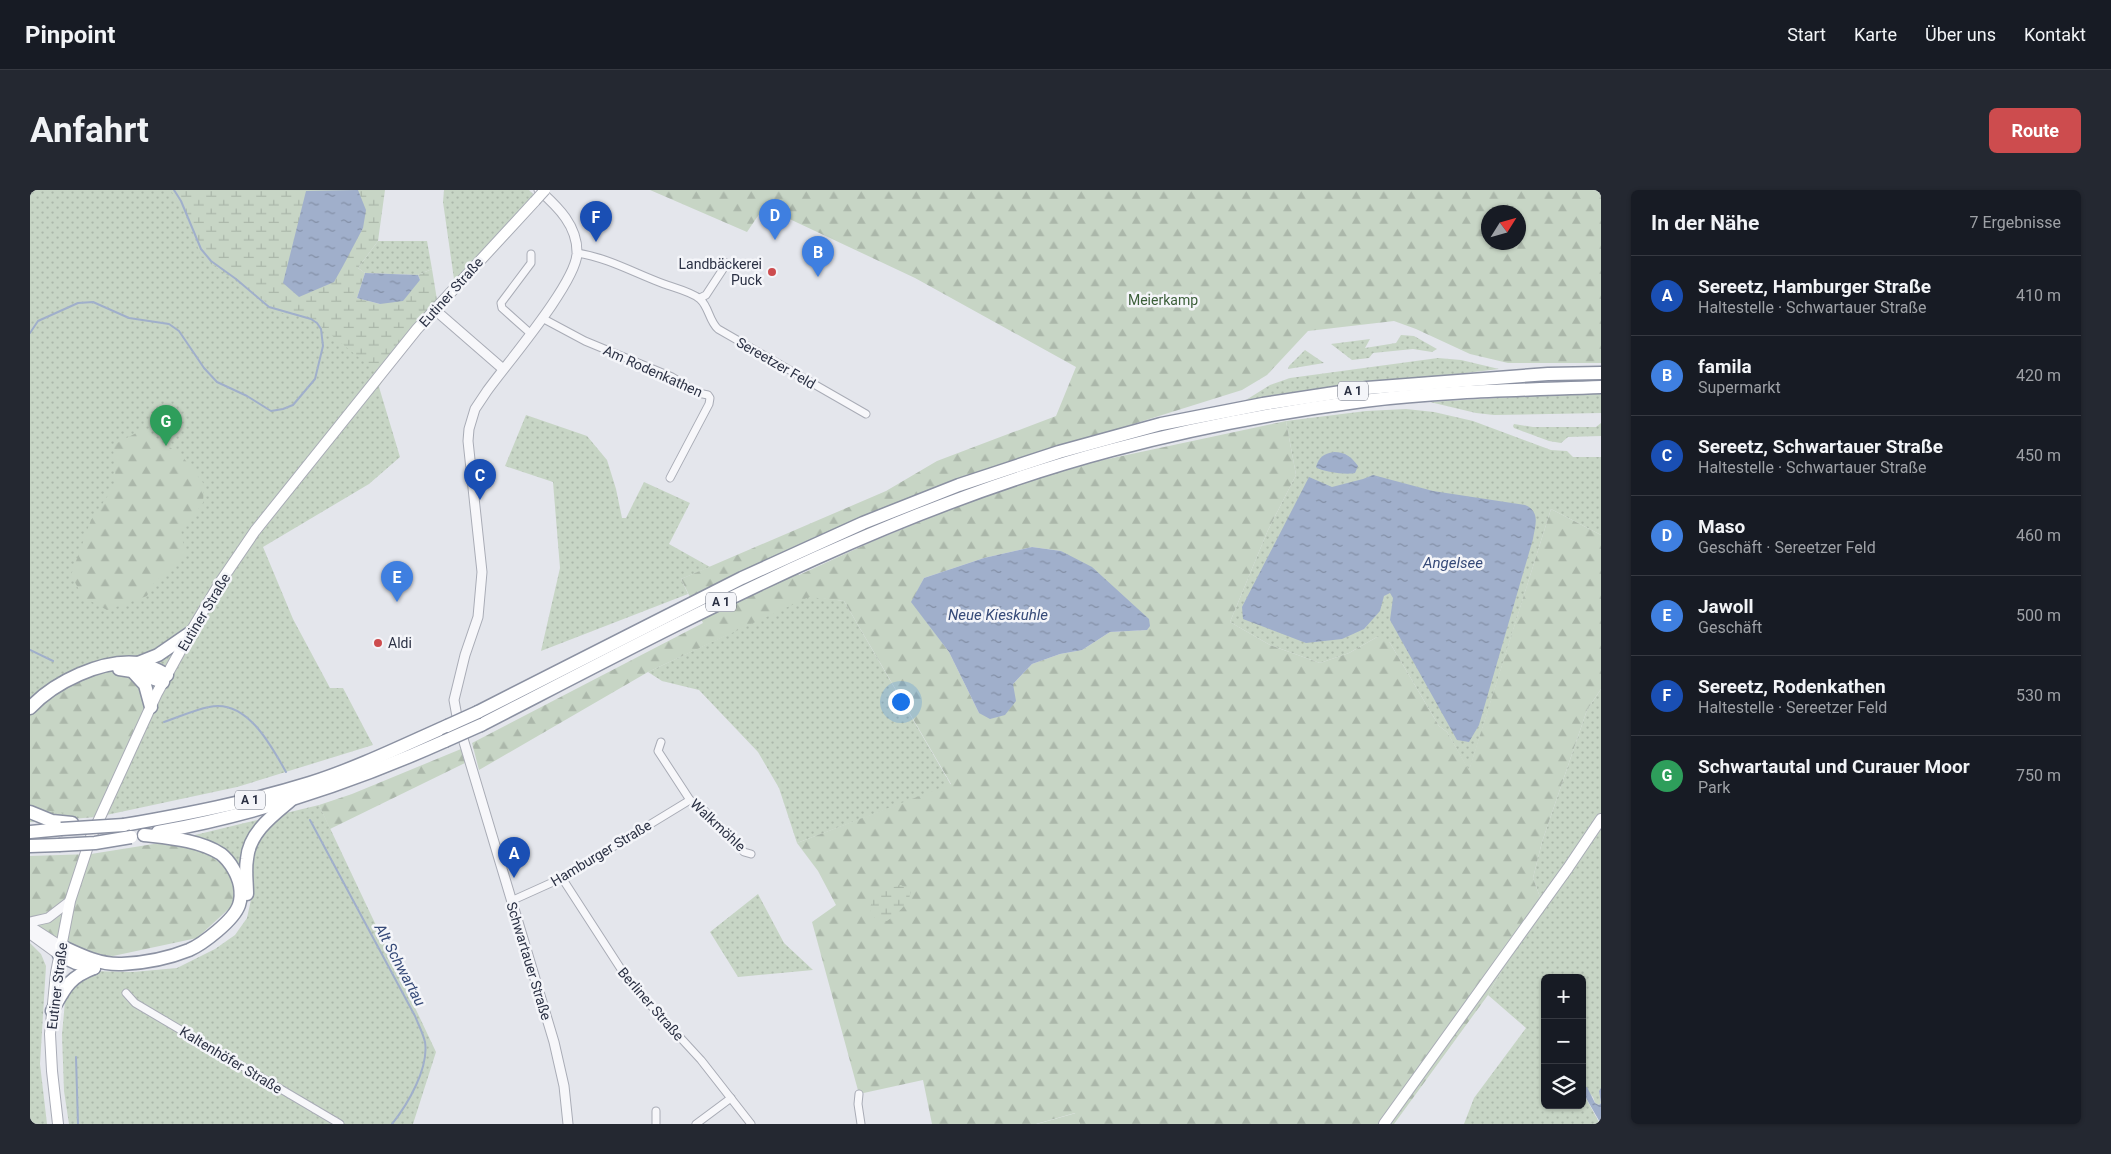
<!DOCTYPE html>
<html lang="de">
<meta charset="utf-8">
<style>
:root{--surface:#171b24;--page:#242831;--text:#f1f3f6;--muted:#9ea1a6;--line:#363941;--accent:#cd4c4e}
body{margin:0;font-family:Roboto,sans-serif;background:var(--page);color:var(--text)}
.controls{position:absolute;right:15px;bottom:15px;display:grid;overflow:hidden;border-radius:8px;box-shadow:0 1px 4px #0004}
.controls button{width:45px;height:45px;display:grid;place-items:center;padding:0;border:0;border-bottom:1px solid var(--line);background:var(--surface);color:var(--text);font:25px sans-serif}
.compass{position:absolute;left:1451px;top:15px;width:45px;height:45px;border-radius:50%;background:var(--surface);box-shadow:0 1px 4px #0004;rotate:53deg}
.you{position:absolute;left:870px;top:511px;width:18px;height:18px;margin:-12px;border:4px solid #fff;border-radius:50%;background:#1a73e8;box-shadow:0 0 0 8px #1a73e833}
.badge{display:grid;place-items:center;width:32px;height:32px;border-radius:50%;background:var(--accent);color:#fff;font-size:16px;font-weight:700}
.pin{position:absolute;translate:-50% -41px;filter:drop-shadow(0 1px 2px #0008)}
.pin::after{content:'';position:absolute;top:26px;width:18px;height:15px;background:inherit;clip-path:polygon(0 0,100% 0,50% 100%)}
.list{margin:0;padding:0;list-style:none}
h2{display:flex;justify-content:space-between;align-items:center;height:65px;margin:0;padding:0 20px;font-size:21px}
h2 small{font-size:16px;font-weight:400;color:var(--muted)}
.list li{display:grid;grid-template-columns:32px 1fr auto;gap:15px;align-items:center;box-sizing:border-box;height:80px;padding:0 20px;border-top:1px solid var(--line)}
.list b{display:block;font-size:19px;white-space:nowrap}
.list p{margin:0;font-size:16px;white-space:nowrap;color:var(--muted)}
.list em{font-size:16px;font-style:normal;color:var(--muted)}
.icon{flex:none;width:28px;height:28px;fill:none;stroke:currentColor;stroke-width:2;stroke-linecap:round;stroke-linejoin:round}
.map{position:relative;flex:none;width:1571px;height:934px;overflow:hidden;border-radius:8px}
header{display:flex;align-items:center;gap:30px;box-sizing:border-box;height:70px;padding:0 25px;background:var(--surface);border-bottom:1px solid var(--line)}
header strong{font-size:24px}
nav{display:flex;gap:28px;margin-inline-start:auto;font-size:18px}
.intro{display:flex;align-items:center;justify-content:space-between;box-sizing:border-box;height:120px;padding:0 30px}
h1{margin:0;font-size:35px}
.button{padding:12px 22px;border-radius:8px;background:var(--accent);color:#fff;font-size:18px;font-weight:700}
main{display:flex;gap:30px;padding:0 30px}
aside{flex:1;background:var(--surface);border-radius:8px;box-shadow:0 1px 4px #0004}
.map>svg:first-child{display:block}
.green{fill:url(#green-dots)}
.forest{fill:url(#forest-firs);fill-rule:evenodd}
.wetland{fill:url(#wetland-marsh)}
.pitch{fill:#c7d5c5}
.water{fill:url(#water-ripples)}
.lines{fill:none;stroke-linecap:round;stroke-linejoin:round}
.stream{stroke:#a0afcb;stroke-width:2}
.minor-casing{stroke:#a9acb6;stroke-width:9}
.tertiary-casing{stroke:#a9acb6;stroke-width:11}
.secondary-casing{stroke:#a9acb6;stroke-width:12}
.motorway-casing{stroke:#8b91a2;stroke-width:15}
.minor{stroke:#f7f7fa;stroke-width:7}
.tertiary{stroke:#f7f7fa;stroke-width:9}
.secondary{stroke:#fff;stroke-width:10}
.motorway{stroke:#fff;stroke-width:12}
.secondary-bridge-casing{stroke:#a9acb6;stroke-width:12;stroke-linecap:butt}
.motorway-bridge-casing{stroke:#8b91a2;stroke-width:15;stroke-linecap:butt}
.secondary-bridge{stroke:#fff;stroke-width:10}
.motorway-bridge{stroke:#fff;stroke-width:12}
.poi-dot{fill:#cd4c4e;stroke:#f4f5f9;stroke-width:2}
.labels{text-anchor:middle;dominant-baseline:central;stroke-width:5;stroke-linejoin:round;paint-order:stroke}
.shield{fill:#f4f5f9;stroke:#676c7a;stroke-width:1}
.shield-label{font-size:12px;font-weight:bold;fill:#2b3144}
.poi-label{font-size:14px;fill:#2b3144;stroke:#f4f5f9;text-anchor:end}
.street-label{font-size:14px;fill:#2b3144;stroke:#f4f5f9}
.park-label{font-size:14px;fill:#3b5f39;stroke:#f4f5f9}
.water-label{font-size:15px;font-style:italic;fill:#364a78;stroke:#f4f5f9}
</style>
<header>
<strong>Pinpoint</strong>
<nav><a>Start</a><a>Karte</a><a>Über uns</a><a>Kontakt</a></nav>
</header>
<div class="intro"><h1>Anfahrt</h1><a class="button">Route</a></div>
<main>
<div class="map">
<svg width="1571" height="934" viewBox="0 0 1571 934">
<defs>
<pattern id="green-dots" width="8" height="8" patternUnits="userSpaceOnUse" patternTransform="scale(1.25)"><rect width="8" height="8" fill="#c7d5c5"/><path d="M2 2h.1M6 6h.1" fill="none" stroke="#abb7aa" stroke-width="1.8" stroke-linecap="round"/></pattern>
<pattern id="forest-firs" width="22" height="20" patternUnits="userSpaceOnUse" patternTransform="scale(1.25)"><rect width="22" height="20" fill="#c7d5c5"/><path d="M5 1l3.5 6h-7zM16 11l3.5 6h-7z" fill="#abb7aa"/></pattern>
<pattern id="wetland-marsh" width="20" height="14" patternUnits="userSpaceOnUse" patternTransform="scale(1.25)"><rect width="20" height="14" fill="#c7d5c5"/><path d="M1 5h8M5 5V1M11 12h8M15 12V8" fill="none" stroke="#abb7aa"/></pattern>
<pattern id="water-ripples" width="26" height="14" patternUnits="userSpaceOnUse" patternTransform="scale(1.25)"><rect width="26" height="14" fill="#a0afcb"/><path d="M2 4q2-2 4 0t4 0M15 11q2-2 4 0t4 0" fill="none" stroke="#838fa6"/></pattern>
</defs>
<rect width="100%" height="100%" fill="#e4e6ec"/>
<g class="green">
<path d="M0 0H346L308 107 354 188 349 197 370 267 339 294 233 357 263 429 300 498H313L343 555 207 597 67 627 0 632V616L4 619 0 522Z"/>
<path d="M414 0H499L508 9 425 96 413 12Z"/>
<path d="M348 51H397L402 79 388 85 335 83 328 78Z"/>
<path d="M1371 145 1384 146 1407 159 1402 162 1383 159 1343 163 1339 168 1322 170 1301 154 1340 149 1335 158 1366 153Z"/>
<path d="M1275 160 1294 173 1258 179 1259 176Z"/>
<path d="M1408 168 1431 170 1469 179 1216 210 1240 195 1260 188Z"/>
<path d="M1571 203V223L1464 225 1446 223 1400 212 1518 205Z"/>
<path d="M1376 219 1404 222 1443 231 1521 260 1537 261 1543 267H1571V345L1521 319 1439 581 1417 542 1409 536 1360 453 1347 447 1319 463 1290 473 1240 455 1200 432 1238 340 1266 285 1256 231 1336 221Z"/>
<path d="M496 225 557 246 577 270 586 299 592 328H596L614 292 660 313 639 354 680 377 651 389 658 404 511 461 530 378 523 292 475 276Z"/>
<path d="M1571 233V246L1538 247 1531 253 1519 251 1484 238 1483 236 1484 234 1503 237H1566Z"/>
<path d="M779 406 814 411 921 595 767 653 749 598 728 562 669 500 632 491 618 482Z"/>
<path d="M1571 499V898L1569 901 1571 913 1569 915 1565 913 1563 907 1553 897 1552 898V788H1515V915H1552V901L1570 934H1434L1444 908 1496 838 1458 805 1511 710 1503 688 1512 652 1557 520Z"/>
<path d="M289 615 406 862 383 934H39L34 901 32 845 35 811 39 796 60 781 103 782 147 778 185 759 205 745 217 728 222 705 203 688 136 652Z"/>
<path d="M728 704 754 753 783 780 708 787 680 742Z"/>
<path d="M0 753 11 764 16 776 10 874 17 934H0Z"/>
</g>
<g class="forest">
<path d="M620 0H1571V173H1478L1440 164 1386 139 1364 131 1278 141 1237 185 1212 200 934 287 833 326 754 361 769 385 841 352 936 313 1031 279 1256 231 1266 285 1238 340 1200 432 1240 455 1290 473 1319 463 1347 447 1354 448 1360 453 1409 536 1417 542 1439 580 1521 319 1571 345V499L1557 520 1512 652 1503 688 1511 710 1458 805 1364 934H1050L1045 923 1006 934H902L893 890 829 904 782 732 806 715 788 681 767 653 921 594 814 411 779 407 618 482 449 580 442 553 673 433 651 389 856 301 907 271 1026 226 1046 177 885 88 734 17 717 42ZM1458 22H1488V52H1458ZM1002 357 1031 361 1117 440 1080 442 1052 460 1030 464 1002 474 983 494 949 523 919 462 882 412 894 388 954 368Z"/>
<path d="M114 239 152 266 174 294 173 313 151 340 155 364 123 394 117 406 77 420 53 407 41 385 61 330 86 294 83 255Z"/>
<path d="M74 475 128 491 67 627 4 619 0 616V522L24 497Z"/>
<path d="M431 559 435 573 300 639 289 615 322 604Z"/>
<path d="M136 652 183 668 203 688 205 701 203 715 167 748 83 766 56 764 0 733V666L61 664Z"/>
</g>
<g class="wetland">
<path d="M140 0H277L253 93 304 92 333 38 328 0H355L348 51 328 78 335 83 327 108 350 114 390 90 388 85 402 79 408 116 354 188 278 126 252 123 171 67 155 19Z"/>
<path d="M871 695 881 702C878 715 867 724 857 731 853 730 849 730 845 728 835 721 843 706 851 701 857 698 865 697 871 695Z"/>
</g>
<path class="pitch" d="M1046 923 1050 934H1007Z"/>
<g class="water">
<path d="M328 0 336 20 333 38 313 76 304 92 269 107 253 93 276 1Z"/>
<path d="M335 83 388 85 390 90 373 111 350 114 327 108Z"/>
<path d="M1304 262C1316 262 1321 267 1328 276L1325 283C1317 285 1292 282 1286 277 1289 267 1293 264 1304 262Z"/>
<path d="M1343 285 1403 301 1495 315C1511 322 1505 335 1503 349L1449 535 1439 552 1427 550 1360 430 1363 408 1360 403 1354 406 1350 421 1334 439 1312 449 1276 453 1213 429 1212 417 1279 287 1302 297 1333 289Z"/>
<path d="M1002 357 1031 361 1062 377 1119 429 1120 436 1117 440 1080 442 1052 460 1030 464 1002 474 983 494 986 511 975 525 960 529 949 523 919 462 881 412 894 388 954 368Z"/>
<path d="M1553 897H1557L1565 913 1569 915 1571 913 1569 901 1571 898V934L1552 901Z"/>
</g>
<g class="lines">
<g class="stream">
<path d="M0 143 8 131 48 113 63 112 99 128 139 134 149 141 174 178 187 192 217 206 241 221 253 219 263 215 285 189 293 156 291 139 287 133 281 129 239 117 206 89 181 71 171 59 151 11 144 0"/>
<path d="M0 460 23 471"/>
<path d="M134 532C149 527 164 520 179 517 216 508 241 555 256 582"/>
<path d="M280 630 385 826C388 834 393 843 395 852 399 878 378 914 362 934"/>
<path d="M46 867 48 934"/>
</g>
<g class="minor-casing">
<g id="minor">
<path d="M547 63C579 68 604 83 634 94 645 98 662 102 670 109 679 117 679 131 688 139L836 224"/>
<path d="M670 108 676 105 697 73"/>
<path d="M512 128 555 151 642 187 668 203 678 205 680 208 679 214 640 288"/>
<path d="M500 143 472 118 471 113 501 73V64"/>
<path d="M631 552 628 561 660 610 669 615 714 662 721 664"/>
<path d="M532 688 600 793 671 870 721 934"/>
<path d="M481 711 532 688 660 610"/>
<path d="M96 803 105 813 310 934"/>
<path d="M829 904 828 914 831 934"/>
<path d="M626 921V934"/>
<path d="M666 934 701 908"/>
</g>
</g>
<g class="tertiary-casing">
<g id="tertiary">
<path d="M509 0C528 17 548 36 547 64 545 94 478 172 457 201L445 219 439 239 438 251 452 382 448 427 435 465 424 510 428 532 524 852 534 896 538 934"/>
<path d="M404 119 473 179"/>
<path d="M0 732 18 728 40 711"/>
<path d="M0 736 31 756"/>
<path d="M0 744 29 765"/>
</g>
</g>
<g class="secondary-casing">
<g id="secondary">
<path d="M28 934 22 881 20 844 26 783 40 711 61 647 127 503 160 443 191 391 225 341 387 139 505 11"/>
<path d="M1354 934 1538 678 1571 629"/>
</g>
</g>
<g class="motorway-casing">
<g id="motorway">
<path d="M108 473 128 465 160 443"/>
<path d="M89 479 102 481 133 492"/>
<path d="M104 483 115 495 121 517"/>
<path d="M0 518C24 492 72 469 108 473 119 475 128 480 137 485"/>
<path d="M448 522 712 388 833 333 929 295 1029 262 1131 234 1233 214 1337 198 1518 184 1571 183"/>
<path d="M451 535C655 430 859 319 1082 260 1164 238 1249 222 1333 211 1412 201 1492 200 1571 197"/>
<path d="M0 622 22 631 42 633"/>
<path d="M94 635C157 624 219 612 280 593 327 578 372 556 417 536"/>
<path d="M0 642 31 639"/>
<path d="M128 642C229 624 321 593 415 551"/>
<path d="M0 656 29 655"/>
<path d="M217 704C217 693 215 680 217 669 219 643 242 626 260 611"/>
<path d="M31 756C50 765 70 775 92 774 114 773 139 768 159 760 173 754 204 730 209 715 211 709 211 702 210 696 208 685 200 671 191 664 169 650 140 648 114 645"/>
<path d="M29 765 46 773 64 778"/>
<path d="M22 821C35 798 38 788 64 778"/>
</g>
</g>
<use href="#minor" class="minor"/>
<use href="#tertiary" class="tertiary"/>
<use href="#secondary" class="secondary"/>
<use href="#motorway" class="motorway"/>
<g class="secondary-bridge-casing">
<path id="secondary-bridge" d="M505 11 515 0"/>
</g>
<g class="motorway-bridge-casing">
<g id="motorway-bridge">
<path d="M417 536 448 522"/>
<path d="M415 551 451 535"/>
<path d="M31 639 94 635"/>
<path d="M29 655 65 653 101 647"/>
</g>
</g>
<use href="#secondary-bridge" class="secondary-bridge"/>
<use href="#motorway-bridge" class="motorway-bridge"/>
</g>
<g class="poi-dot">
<circle cx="742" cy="82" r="5"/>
<circle cx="348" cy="453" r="5"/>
</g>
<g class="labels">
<g class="shield">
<rect x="1308" y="191.5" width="30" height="19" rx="4"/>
<rect x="676" y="402.5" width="30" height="19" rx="4"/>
<rect x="205" y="600.5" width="30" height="19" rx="4"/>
</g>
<g class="shield-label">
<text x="1323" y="201">A 1</text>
<text x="691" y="412">A 1</text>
<text x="220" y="610">A 1</text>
</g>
<g class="poi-label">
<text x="732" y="74">Landbäckerei<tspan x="732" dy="16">Puck</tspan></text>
<text x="358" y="453" text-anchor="start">Aldi</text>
</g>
<g class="street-label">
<text transform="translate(421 102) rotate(-48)">Eutiner Straße</text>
<text transform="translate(746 173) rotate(30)">Sereetzer Feld</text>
<text transform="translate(623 181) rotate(24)">Am Rodenkathen</text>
<text transform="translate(174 422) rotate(-59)">Eutiner Straße</text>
<text transform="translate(688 635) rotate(43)">Walkmöhle</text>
<text transform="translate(571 663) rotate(-31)">Hamburger Straße</text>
<text transform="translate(499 771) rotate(73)">Schwartauer Straße</text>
<text transform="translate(27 796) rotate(-83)">Eutiner Straße</text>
<text transform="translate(621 814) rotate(49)">Berliner Straße</text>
<text transform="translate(201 870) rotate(31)">Kaltenhöfer Straße</text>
</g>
<g class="park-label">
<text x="1133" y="110">Meierkamp</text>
</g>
<g class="water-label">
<text x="1423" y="373">Angelsee</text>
<text x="968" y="425">Neue Kieskuhle</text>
<text transform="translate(370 775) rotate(62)">Alt Schwartau</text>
</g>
</g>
</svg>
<div class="controls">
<button>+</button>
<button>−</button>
<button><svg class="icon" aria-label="layers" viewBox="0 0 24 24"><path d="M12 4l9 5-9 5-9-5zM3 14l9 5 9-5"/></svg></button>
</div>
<svg class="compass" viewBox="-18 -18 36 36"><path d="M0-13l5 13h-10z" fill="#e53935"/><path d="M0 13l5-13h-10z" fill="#9ea1a6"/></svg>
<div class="you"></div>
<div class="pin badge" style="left:484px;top:688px;background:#1a4fb4">A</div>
<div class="pin badge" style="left:788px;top:87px;background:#3f7fe0">B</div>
<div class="pin badge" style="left:450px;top:310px;background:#1a4fb4">C</div>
<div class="pin badge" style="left:745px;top:50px;background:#3f7fe0">D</div>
<div class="pin badge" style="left:367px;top:412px;background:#3f7fe0">E</div>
<div class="pin badge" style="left:566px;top:52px;background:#1a4fb4">F</div>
<div class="pin badge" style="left:136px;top:256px;background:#2e9e5b">G</div>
</div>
<aside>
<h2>In der Nähe<small>7 Ergebnisse</small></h2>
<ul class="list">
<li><span class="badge" style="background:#1a4fb4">A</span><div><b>Sereetz, Hamburger Straße</b><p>Haltestelle · Schwartauer Straße</p></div><em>410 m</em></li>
<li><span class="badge" style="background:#3f7fe0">B</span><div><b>famila</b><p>Supermarkt</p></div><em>420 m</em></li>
<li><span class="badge" style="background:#1a4fb4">C</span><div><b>Sereetz, Schwartauer Straße</b><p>Haltestelle · Schwartauer Straße</p></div><em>450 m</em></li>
<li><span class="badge" style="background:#3f7fe0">D</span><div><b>Maso</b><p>Geschäft · Sereetzer Feld</p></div><em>460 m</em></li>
<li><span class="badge" style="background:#3f7fe0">E</span><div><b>Jawoll</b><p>Geschäft</p></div><em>500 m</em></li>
<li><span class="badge" style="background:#1a4fb4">F</span><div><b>Sereetz, Rodenkathen</b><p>Haltestelle · Sereetzer Feld</p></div><em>530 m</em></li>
<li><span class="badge" style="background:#2e9e5b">G</span><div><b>Schwartautal und Curauer Moor</b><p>Park</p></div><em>750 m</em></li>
</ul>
</aside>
</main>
